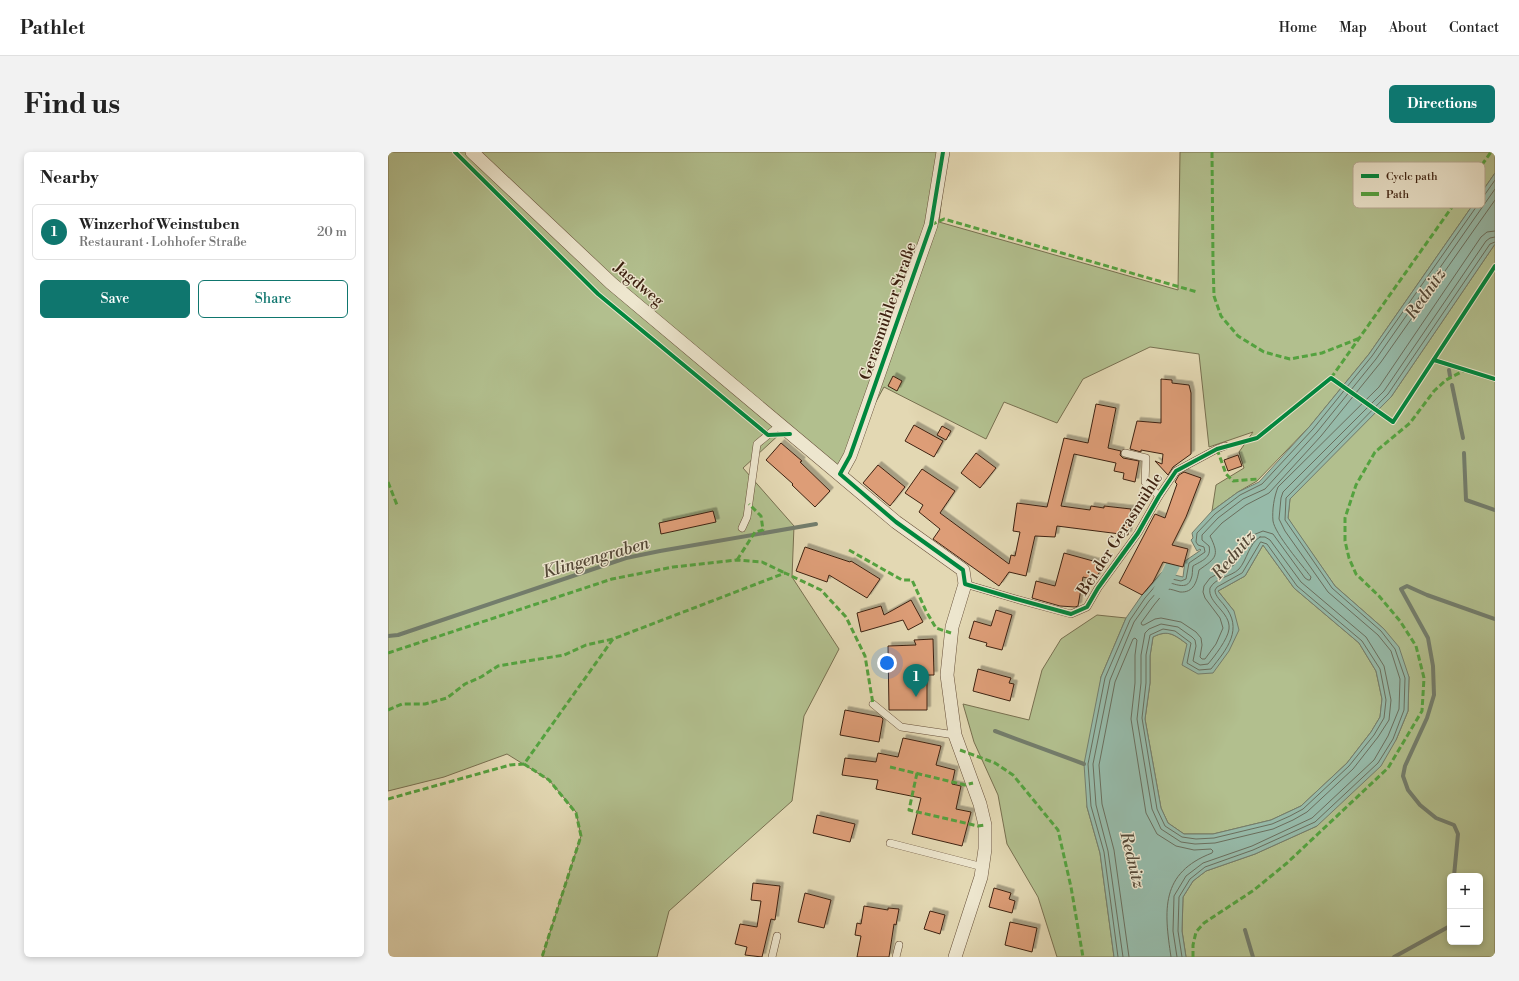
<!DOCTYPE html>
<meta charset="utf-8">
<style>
:root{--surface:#fff;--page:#f2f2f2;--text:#222;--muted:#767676;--line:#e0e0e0;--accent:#0f766e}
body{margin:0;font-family:"Libre Bodoni",serif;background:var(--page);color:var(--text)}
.controls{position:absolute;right:12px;bottom:12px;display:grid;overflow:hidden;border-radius:6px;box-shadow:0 2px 6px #0003}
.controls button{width:36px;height:36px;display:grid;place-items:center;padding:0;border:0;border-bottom:1px solid var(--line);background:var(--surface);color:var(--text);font:20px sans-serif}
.you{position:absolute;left:499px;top:511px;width:14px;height:14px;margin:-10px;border:3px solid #fff;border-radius:50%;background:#1a73e8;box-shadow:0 0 0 6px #1a73e833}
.badge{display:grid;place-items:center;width:26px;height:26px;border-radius:50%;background:var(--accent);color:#fff;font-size:13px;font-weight:700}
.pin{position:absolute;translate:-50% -33px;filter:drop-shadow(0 1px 2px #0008)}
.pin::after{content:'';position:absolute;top:21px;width:14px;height:12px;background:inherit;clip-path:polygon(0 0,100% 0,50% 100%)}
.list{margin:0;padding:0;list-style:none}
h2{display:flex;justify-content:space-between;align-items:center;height:52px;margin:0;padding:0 16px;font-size:17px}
h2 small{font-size:13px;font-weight:400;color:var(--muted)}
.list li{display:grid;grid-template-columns:26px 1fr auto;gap:12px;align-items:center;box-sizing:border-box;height:56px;margin:0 8px 8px;padding:0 8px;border:1px solid var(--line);border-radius:6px}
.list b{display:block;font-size:15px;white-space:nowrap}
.list p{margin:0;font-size:13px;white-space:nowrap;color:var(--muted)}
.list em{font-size:13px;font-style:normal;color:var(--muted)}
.actions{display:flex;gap:8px;padding:12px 16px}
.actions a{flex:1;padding:9px 0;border:1px solid var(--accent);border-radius:6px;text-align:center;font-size:14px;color:var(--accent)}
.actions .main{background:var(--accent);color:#fff}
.map{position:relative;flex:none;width:1107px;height:805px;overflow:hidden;border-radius:6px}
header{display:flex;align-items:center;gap:24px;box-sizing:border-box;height:56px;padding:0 20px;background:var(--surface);border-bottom:1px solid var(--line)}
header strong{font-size:19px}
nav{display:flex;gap:22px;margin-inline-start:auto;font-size:14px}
.intro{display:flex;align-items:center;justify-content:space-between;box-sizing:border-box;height:96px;padding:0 24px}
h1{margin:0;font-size:28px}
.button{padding:10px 18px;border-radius:6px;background:var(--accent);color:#fff;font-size:14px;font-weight:700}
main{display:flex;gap:24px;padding:0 24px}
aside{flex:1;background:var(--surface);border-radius:6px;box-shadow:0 2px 6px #0003}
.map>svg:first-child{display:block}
.green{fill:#b2bf8e;stroke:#787050;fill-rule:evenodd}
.water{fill:#96baa9;stroke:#737d6c;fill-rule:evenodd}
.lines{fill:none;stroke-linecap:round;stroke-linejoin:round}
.shore{stroke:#6a6e5d;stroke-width:1}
.stream{stroke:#737d6c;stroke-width:4}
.canal{stroke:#96baa9;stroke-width:14}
.building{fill:#dd9d77;stroke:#3e2211;filter:url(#shadow)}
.service-casing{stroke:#67503a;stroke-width:8}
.minor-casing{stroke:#67503a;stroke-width:14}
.service{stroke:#ede6ce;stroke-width:7}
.minor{stroke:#ede6ce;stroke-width:13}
.quiet{stroke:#54a23f;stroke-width:3;stroke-dasharray:6 3;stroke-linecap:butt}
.cycleway-casing{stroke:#ede6ce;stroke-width:6}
.cycleway{stroke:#00873e;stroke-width:4}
.labels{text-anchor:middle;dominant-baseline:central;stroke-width:3;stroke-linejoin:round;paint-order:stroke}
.street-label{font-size:16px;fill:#3e2211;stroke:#ede6ce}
.water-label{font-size:17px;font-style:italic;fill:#544837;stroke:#ede6ce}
.key{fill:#ede6ce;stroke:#b8ab95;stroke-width:1}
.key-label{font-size:11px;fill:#3e2211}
</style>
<header>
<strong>Pathlet</strong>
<nav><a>Home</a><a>Map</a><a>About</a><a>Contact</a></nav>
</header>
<div class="intro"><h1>Find us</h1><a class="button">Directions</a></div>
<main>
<aside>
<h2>Nearby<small></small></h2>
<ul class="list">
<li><span class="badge">1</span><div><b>Winzerhof Weinstuben</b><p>Restaurant · Lohhofer Straße</p></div><em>20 m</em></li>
</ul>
<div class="actions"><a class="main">Save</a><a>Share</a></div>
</aside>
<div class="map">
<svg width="1107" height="805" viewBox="0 0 1107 805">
<defs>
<filter id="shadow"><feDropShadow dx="3.5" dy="-3.5" stdDeviation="0" flood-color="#0004"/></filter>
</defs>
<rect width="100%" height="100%" fill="#e3d8b3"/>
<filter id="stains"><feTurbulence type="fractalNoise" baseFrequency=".005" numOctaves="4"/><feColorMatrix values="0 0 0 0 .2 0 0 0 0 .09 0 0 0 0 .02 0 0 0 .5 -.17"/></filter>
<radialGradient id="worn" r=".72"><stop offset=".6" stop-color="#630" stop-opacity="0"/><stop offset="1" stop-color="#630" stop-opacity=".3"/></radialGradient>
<g class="green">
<path d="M0 0H559L551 70 790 138 792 0H1107V21L981 202 922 274 869 329 850 340 824 359 828 333 856 316 851 300 865 280 821 295 811 202 762 195 695 227 669 271 616 250 598 287 496 235 450 319 395 279 355 316 406 374 404 425 451 497 416 564 404 649 281 759 269 805H154L193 684 188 660 161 628 119 602 56 625 0 639Z"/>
<path d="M1107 92V805H798L794 779 795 745 805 729 818 719 867 702 929 674 1008 588 1020 559 1021 525 996 477 947 434 905 374 900 366 902 346 1003 245ZM1062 724H1092V790H1062Z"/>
<path d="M875 393 906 436 971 491 988 519 994 547 992 565 983 580 959 611 913 654 883 668 825 682H796L780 671 773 656 757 567 762 531V504L765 485C781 477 786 483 799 492L846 459 830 439 857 424Z"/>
<path d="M709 463 738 466 713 525 699 655 712 701 726 805H669L650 745 619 692 610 643 586 590 575 552 641 568 654 518 673 487Z"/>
</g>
<path class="water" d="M1107 21V92L1003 245 902 347 900 366 947 434 996 477 1011 495 1021 525 1020 559 1008 588 993 614 929 674 867 702 818 719 805 729 795 745 794 779 798 805H726L712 701 699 655 696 612 713 525 738 466 754 443 774 420 795 425 797 409 813 398 812 397 809 399 803 388 805 386 804 381 824 359 850 340 871 330 922 274 981 202ZM875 393 906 436 971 491 988 519 994 547 992 565 983 580 959 611 913 654 883 668 825 682H796L780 671 773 656 757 567 762 531V504L765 485C780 477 787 483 799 492L794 513 810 522 825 521 841 499 851 478 846 459 830 439 857 424Z"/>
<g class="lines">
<g class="shore">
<path d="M1107 48 993 210 933 284 881 341 858 353 834 371 822 384C832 404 828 406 811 418 809 429 806 441 792 440 788 439 784 437 779 437L766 453 753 471 754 473H756L767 467 773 466 793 470 808 480 813 486 814 493 812 505 814 507H817L828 492 835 476 832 466 817 446 815 440 816 434 822 426 846 413 865 383 875 379 885 382 917 426 920 428H922L923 425C914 413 887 382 885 369 884 358 886 345 890 335L991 235 1093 85 1099 80 1107 79"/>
<path d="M872 385H877L882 388 913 430 978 485 996 514 1003 548 1001 568 990 585 965 617 919 660 905 668 885 677 827 691 807 692 793 690 773 677 764 657 749 567 753 531V503L757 481 761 477 773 472 790 475 804 485 807 488 808 494 805 509 812 513 820 512C826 505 840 487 841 477 843 460 819 451 822 436 828 425 843 425 851 417 859 408 861 391 872 385Z"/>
<path d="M873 390 879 392 909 434 974 489 992 517 998 548 996 566 986 583 961 614 915 657 902 664 884 672 826 686 808 687 794 685 777 674 769 657 754 566 758 531V503L762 483 775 477 787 479 803 491 799 511 811 518 823 517C839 497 856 477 836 453 833 449 827 444 827 438L829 435 854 421Z"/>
<path d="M730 805 716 700 703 654 700 612 717 526 742 468 757 446 775 425 793 429 798 427 801 411 817 400 816 395 810 393 808 390 809 381 827 362 852 343 874 332 925 277 984 204 1107 28"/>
<path d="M735 805 720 699 708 653 705 612 722 528 746 470 761 449 778 430C786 431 799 439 803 427 805 423 804 418 805 414 813 409 824 406 821 394L814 388V383L830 366 855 347 877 337 929 280 988 207 1107 37"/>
<path d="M741 805 726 698 714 652 711 613 727 530 745 487 747 486 749 488 747 503V531L743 567 758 661 769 682 788 694 806 698 823 697 825 699 824 701C772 721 776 758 783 805"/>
<path d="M789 805 785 779 786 744 798 724 815 711 864 694 924 666 986 608 1000 584 1011 557 1012 527 1003 499 990 483 940 440 897 379 891 367 893 346 895 340 996 239 1098 89 1102 86 1107 85"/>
<path d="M794 805 790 779 791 745 802 727 817 715 865 698 927 670 990 611 1005 587 1016 558 1017 526 1007 497 993 479 944 436 897 368 898 346 1000 242 1102 92 1107 90"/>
</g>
<g class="stream">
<path d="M1061 218 1062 224"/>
<path d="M1064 233 1075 286"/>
<path d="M1076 301 1078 348 1107 358"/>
<path d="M0 484 10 483 238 406 272 399 428 372"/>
<path d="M607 579 696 612"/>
<path d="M1066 724 1070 682 1066 673 1048 666 1032 653 1020 638 1015 624 1017 614 1039 566 1046 543 1045 514 1040 486 1013 437 1019 434 1039 443 1107 467"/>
<path d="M857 778 865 805"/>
<path d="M1006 805 1062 774"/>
</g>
<path class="canal" d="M772 439 785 413"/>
</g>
<g class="building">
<path d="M505 224 514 229 509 239 500 234Z"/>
<path d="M773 227 784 228V231L801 233 803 241V302L785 315 780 323 767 309 774 312 775 302 753 298V300L742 297 749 269 773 271Z"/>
<path d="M708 252 728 256 720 296 733 299 732 303 735 306 751 309 747 330 735 327 736 321 726 319 728 311 686 302 673 354 702 358 703 354 716 356V354L743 357 740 383 669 374 667 385 647 384 638 424 621 420 611 434 545 387 552 377 531 360 535 353 517 341 534 317 567 339 552 361 621 412 623 403 627 404 632 380 625 379 629 351 659 355 676 286 700 291Z"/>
<path d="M526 273 555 289 546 305 517 289Z"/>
<path d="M554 274 563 279 558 288 549 283Z"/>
<path d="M393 291 414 309 412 310 442 339 427 355 404 333 405 332 378 308Z"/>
<path d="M588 301 608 316 592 336 573 321Z"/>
<path d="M850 303 854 314 840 319 836 308Z"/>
<path d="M490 313 517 335 502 354 475 331Z"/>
<path d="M796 320 813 326 798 365 784 393 800 397 795 415 775 410 765 430 754 443 731 431 767 362 777 366 789 332 787 330 791 323Z"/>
<path d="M325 359 328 370 273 382 271 371Z"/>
<path d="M417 395 462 410 463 409 492 427 479 446 441 423 439 430 408 419Z"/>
<path d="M676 401 716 412 707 428 695 425 690 454 687 455 672 454 644 446 648 429 667 434Z"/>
<path d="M523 448 535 470 520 478 515 468 473 480 469 461 493 454 496 463Z"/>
<path d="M608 458 624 463 614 498 598 494 599 491 581 486 586 469 603 474Z"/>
<path d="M545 487 546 523H539V558H501L500 494 528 493 526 488Z"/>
<path d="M590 517 623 526 621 531 626 532 622 549 585 539Z"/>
<path d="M457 558 493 565 495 567 491 590 452 583Z"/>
<path d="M515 586 553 594 548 613 567 618 564 632 573 634 568 657 583 660 574 694 524 682 533 646 488 637 490 628 454 623 457 606 488 610 490 601 510 605Z"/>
<path d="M429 663 467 672 462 690 425 681Z"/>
<path d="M365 731 392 734 387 768 383 767 374 805 357 803 359 795 347 792 352 772 369 775 373 749 363 748Z"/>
<path d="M606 736 623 741 621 747 627 749 624 761 601 755Z"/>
<path d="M417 741 443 748 436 776 410 770Z"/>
<path d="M476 754 500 758V756L511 757 508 773 506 772 501 805H469L473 784 467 783 469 771 473 772Z"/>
<path d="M542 759 557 763 552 782 536 777Z"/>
<path d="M622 770 649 776 644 800 617 793Z"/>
</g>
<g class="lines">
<g class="service-casing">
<g id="service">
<path d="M737 301 758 306 757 330 771 344"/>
<path d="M354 376 359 365 369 292 392 273"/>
<path d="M577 432 628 447 683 462 699 455 710 436 750 381 771 344 788 319 829 297 837 294"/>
<path d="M485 552 513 575 567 583"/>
<path d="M502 691 595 715"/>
<path d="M384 805 389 784"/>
<path d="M508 805 511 793"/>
</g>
</g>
<g class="minor-casing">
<g id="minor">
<path d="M84 0 223 131 508 370 575 418 577 432 564 475 559 523 567 583 592 652 597 673V697L593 725 567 805"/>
<path d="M452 322 462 304 467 290 543 73 555 0"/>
</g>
</g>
<use href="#service" class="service"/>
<use href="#minor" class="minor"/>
<g class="quiet">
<path d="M824 0 825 110 826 144 833 164 850 184 876 200 902 207 934 201 972 186"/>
<path d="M543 73 556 67 809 140"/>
<path d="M943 226 1103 0"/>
<path d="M829 297 838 322 845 329 870 327"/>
<path d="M0 330 9 353"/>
<path d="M461 398 514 428H524L538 459 548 476 563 481"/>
<path d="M349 408 367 380 375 378 373 364 361 352"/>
<path d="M0 501 224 427 285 415 349 408 374 410 397 421"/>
<path d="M0 558 14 552H37L59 546 77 532 93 525 110 514 176 503 198 493 225 487"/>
<path d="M572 598 607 611 625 623 670 678 683 735 695 805"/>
<path d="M136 612 161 628 188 661 193 684 154 805"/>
<path d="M502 615 577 633 585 631"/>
<path d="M529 621 521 658 590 674 597 673"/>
<path d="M0 647 122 613 136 612 225 487 397 421 433 438 458 465 477 504 485 552"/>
<path d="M805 805V793L808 780 816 771 866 738 899 711 1000 616 1034 559 1036 526 1028 494 1012 469 991 444 968 422 961 406 957 389V366L968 333 987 300 1022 271 1046 239 1058 228 1077 218"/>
</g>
<g class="cycleway-casing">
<g id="cycleway">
<path d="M67 0 210 142 380 283 402 282"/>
<path d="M555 0 543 73 467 290 462 304 452 322 508 370 575 418 577 432 628 447 683 462 699 455 710 436 750 381 771 344 788 319 829 297 869 286 943 226 1005 270 1107 114"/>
<path d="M1046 208 1107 227"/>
</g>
</g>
<use href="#cycleway" class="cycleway"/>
</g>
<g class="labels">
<g class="street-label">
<text transform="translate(251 132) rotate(40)">Jagdweg</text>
<text transform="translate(500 159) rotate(-71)">Gerasmühler Straße</text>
<text transform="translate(732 382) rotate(-57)">Bei der Gerasmühle</text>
</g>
<g class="water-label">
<text transform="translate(1038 142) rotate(-55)">Rednitz</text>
<text transform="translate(846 403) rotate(-50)">Rednitz</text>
<text transform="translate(208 406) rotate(-16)">Klingengraben</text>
<text transform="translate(744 708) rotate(76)">Rednitz</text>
</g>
</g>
<rect x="965" y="10" width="132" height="46" rx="6" class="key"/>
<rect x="973" y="22" width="18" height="4" fill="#00873e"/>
<rect x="973" y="40" width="18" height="4" fill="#54a23f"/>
<g class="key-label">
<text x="998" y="28">Cycle path</text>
<text x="998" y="46">Path</text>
</g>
<rect width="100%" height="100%" filter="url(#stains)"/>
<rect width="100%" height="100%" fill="url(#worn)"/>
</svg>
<div class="controls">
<button>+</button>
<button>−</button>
</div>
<div class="you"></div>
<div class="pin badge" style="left:528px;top:545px">1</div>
</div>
</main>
